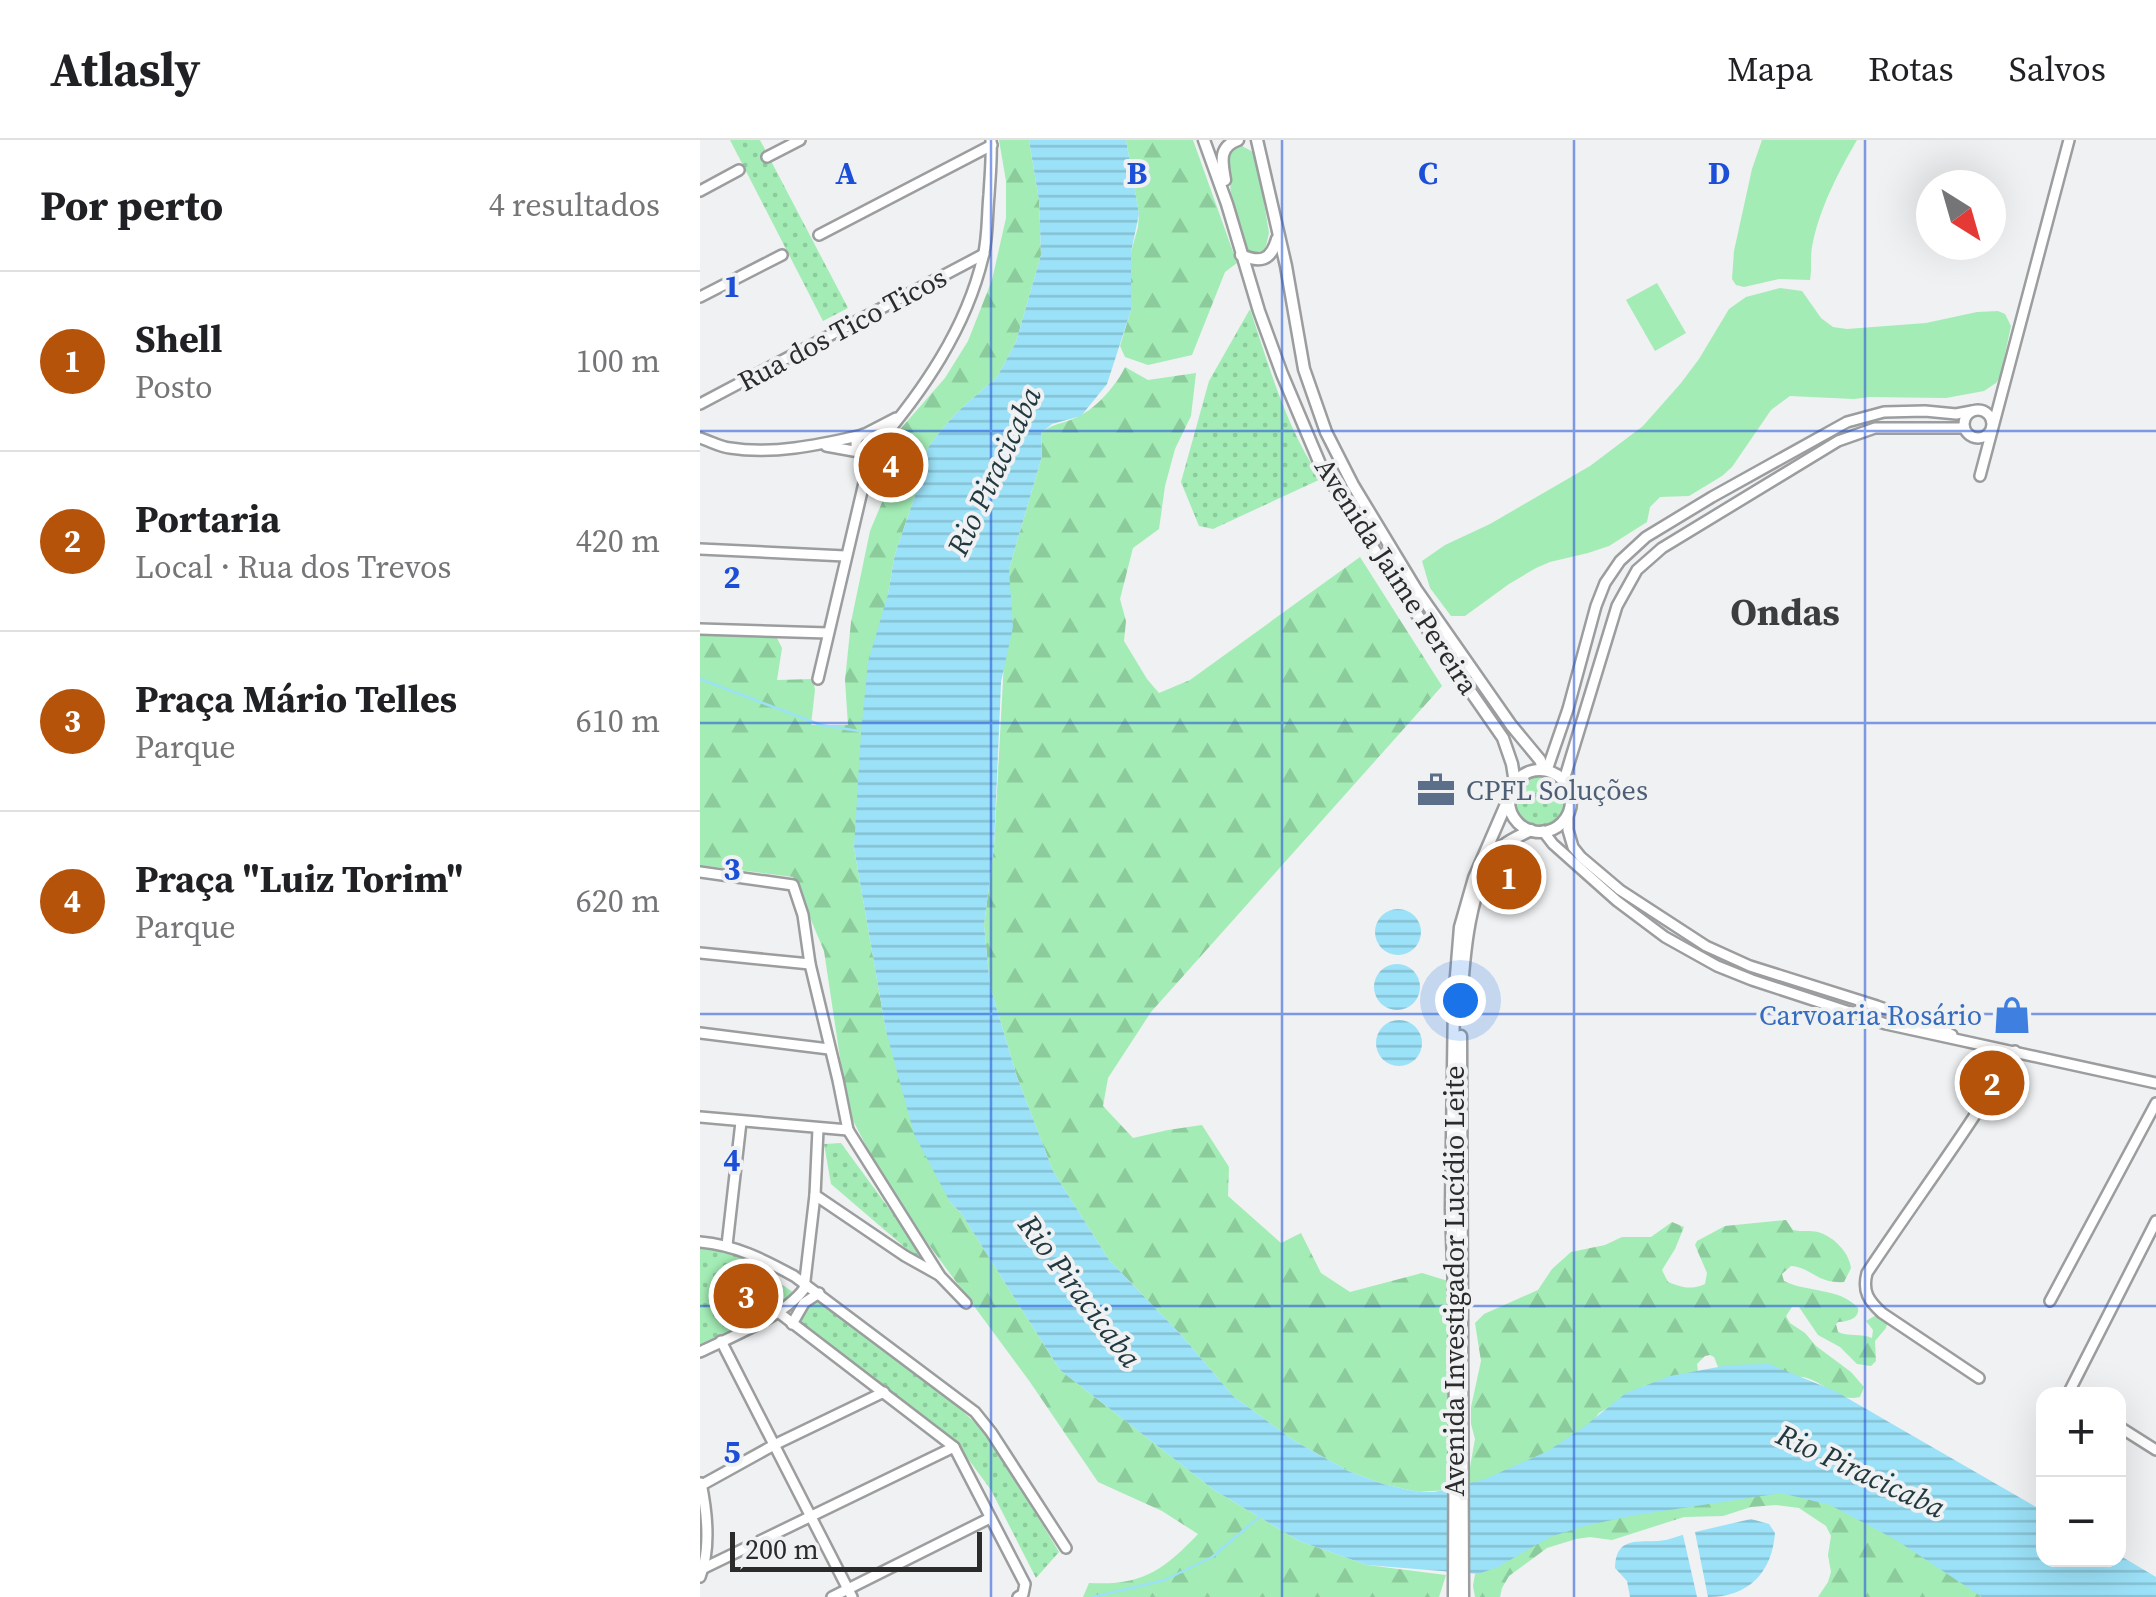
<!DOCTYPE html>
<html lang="pt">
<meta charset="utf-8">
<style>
:root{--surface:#fff;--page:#f6f6f6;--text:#202124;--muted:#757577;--line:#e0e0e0;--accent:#b45309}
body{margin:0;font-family:"Source Serif 4",serif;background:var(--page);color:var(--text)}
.controls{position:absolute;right:30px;bottom:30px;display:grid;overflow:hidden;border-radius:20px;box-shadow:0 10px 40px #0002}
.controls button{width:90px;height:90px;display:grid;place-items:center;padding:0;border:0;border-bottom:2px solid var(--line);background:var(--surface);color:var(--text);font:50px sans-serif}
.compass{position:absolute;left:1216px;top:30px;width:90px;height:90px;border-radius:50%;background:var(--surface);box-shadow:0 10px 40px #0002;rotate:143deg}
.scale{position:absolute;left:30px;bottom:25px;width:252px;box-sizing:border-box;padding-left:10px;border:5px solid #2b2b2c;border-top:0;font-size:28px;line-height:35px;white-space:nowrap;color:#2b2b2c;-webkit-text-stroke:8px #eff1f2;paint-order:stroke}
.you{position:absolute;left:760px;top:860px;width:35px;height:35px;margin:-25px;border:8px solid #fff;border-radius:50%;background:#1a73e8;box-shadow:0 0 0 15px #1a73e833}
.badge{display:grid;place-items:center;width:65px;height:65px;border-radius:50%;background:var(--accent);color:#fff;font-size:32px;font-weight:700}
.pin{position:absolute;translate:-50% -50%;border:5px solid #fff;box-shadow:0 2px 10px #0006}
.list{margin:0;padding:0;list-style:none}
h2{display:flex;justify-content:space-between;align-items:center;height:130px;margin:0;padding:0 40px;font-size:42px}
h2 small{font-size:32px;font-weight:400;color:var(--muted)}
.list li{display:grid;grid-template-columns:65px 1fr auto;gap:30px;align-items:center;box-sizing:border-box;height:180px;padding:0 40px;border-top:2px solid var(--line)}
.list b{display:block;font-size:38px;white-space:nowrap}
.list p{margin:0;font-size:32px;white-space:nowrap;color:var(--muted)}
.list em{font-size:32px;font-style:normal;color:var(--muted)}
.map{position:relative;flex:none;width:1456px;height:1457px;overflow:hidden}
header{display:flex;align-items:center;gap:60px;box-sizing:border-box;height:140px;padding:0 50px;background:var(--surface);border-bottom:2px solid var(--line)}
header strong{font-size:48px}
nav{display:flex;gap:55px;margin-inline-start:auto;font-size:35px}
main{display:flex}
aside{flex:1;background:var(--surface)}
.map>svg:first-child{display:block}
.green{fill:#a3ecb5}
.forest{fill:url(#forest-firs)}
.park{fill:url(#park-dots)}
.water{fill:url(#water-rules)}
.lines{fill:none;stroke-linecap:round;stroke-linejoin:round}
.stream{stroke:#9be1f7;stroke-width:2.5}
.minor-casing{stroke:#9b9d9e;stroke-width:14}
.major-casing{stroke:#9b9d9e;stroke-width:15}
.minor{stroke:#fff;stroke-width:9}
.major{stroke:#fff;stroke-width:10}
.grid{fill:none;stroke:#1d4ed8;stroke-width:2.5;stroke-opacity:0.55}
.labels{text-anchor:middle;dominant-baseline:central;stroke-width:8;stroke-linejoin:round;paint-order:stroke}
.street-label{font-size:28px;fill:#2b2b2c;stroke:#eff1f2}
.service-label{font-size:28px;fill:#4e5e75;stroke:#eff1f2;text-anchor:start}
.shop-label{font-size:28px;fill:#366cbe;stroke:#eff1f2;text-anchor:end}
.water-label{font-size:30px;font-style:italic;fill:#223940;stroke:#eff1f2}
.district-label{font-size:38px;font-weight:bold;fill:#3c3d3e;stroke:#eff1f2}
.grid-label{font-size:32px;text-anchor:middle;font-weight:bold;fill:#1d4ed8;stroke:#eff1f2;stroke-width:8;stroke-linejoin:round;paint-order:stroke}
</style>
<header>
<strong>Atlasly</strong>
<nav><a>Mapa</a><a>Rotas</a><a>Salvos</a></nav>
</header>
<main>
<aside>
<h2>Por perto<small>4 resultados</small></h2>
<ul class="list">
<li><span class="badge">1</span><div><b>Shell</b><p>Posto</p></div><em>100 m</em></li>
<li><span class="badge">2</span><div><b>Portaria</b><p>Local · Rua dos Trevos</p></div><em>420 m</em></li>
<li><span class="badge">3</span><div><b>Praça Mário Telles</b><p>Parque</p></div><em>610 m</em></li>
<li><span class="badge">4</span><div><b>Praça &quot;Luiz Torim&quot;</b><p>Parque</p></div><em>620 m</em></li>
</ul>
</aside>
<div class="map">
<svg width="1456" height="1457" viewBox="0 0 1456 1457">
<defs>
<pattern id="forest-firs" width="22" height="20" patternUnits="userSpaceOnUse" patternTransform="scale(2.5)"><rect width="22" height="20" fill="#a3ecb5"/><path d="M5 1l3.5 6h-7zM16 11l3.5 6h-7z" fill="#8ccb9c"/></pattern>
<pattern id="park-dots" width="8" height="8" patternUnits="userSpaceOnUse" patternTransform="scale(2.5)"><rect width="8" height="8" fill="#a3ecb5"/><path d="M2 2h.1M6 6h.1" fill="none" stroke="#8ccb9c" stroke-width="1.8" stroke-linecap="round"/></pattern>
<pattern id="water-rules" width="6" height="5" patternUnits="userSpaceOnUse" patternTransform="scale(2.5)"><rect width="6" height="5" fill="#9be1f7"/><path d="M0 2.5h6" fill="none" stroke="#86c1d4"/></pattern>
</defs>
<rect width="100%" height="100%" fill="#eff1f2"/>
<g class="green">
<path d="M1062 0H1157C1138 33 1119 69 1112 107 1110 118 1112 129 1110 140L1079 139 1044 147 1036 145 1032 139 1034 111 1052 29Z"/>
<path d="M542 6 553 12 557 20 569 93 565 110 553 113 546 111 531 60 530 38 526 21 528 13Z"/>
<path d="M957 143 986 193 955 211 926 160Z"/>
<path d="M1080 148 1102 151 1121 178 1133 187 1147 189 1226 183 1277 172 1298 171 1305 174 1311 186 1300 237 1296 243 1284 251 1246 258 1170 257 1154 259 1090 256 1071 270 1032 327 1022 336 989 356 960 357 950 367 947 382 909 406 888 413 850 422 836 428 809 444 765 476H751L730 448 722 421 745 405 790 384 890 326 943 286 981 243 999 219 1029 169 1046 157Z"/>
</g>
<g class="forest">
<path d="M299 0H329L339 60 341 115 316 202 297 237 255 274 231 303 220 323V341L195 414 188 454 154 708 186 891 250 1062 261 1073 360 1230 514 1350 599 1401 667 1425 746 1435 739 1457H383L389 1443C441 1446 463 1431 498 1394L462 1371 398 1342 330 1242 226 1101 172 1017 148 971 124 811 93 737 0 725V495L77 498 82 508 77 540 113 539 115 550 111 585H148L145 540 151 482 170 391 183 360 175 332 189 302 245 238 268 201 292 140 306 78V41Z"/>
<path d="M426 0H493L537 123 525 132 492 215 448 225 425 217 420 206 431 170V112L438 87 439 74Z"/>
<path d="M425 227 448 240 496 233 491 276 475 309 465 346 459 389 433 408 420 459 426 481 424 501 447 539 459 553 490 540 660 417 742 546 451 872 408 938 403 966 433 998 468 990 502 985 529 1027 528 1056 581 1103 601 1093 621 1133 650 1152 722 1133 748 1141 747 1350 718 1352 683 1344 648 1331 593 1300 533 1256 483 1197 409 1120 353 1031 317 937 290 846 284 785 294 707 309 429 342 316 341 293C355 282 365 284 379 276 397 268 417 244 425 227Z"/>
<path d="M1086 1080 1093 1090C1101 1092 1111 1090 1118 1092 1134 1097 1149 1112 1151 1128L1144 1142C1117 1144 1113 1128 1091 1126L1082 1134 1084 1141C1108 1153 1139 1147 1158 1168 1160 1179 1146 1182 1138 1182L1136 1184 1138 1192C1148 1197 1161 1193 1172 1198L1173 1190 1166 1181 1178 1174 1188 1181 1186 1188 1175 1201 1176 1221 1171 1226 1157 1224 1140 1207 1118 1195 1099 1167H1092L1086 1176 1090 1183 1105 1193 1116 1206 1151 1232 1164 1247 1160 1257C1137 1263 1124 1241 1103 1237L1020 1232 1014 1217 1010 1215 1005 1216 997 1224 998 1232 944 1246 899 1273 884 1294 811 1333 770 1344V1327L775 1299 771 1284V1267L781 1221 775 1183 784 1174 838 1150 852 1129 871 1112 905 1105 922 1097H951L972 1082 984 1087 975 1109 962 1130 968 1142C983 1148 991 1150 1005 1144L1007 1133 995 1105 997 1101 1025 1086Z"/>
<path d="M1118 1342 1297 1457H1118L1128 1442 1131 1432 1128 1415 1131 1396 1126 1386 1099 1368 1076 1365 1051 1367 1023 1376 984 1377 912 1400 890 1397 876 1399 847 1408 809 1436 802 1448 800 1457H775L773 1446 775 1434 844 1384Z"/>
</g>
<g class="park">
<path d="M30 0H60L148 168 123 181Z"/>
<path d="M550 169C569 226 586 288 621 339L513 389 499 386 481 342 509 241Z"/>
<circle cx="840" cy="661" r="26"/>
<path d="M141 1003 226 1119 222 1122 131 1044 124 1004Z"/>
<path d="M0 1105 26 1109 93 1152V1155L76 1169 0 1208Z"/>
<path d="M123 1161 253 1262 289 1296 359 1412 336 1438 291 1350 255 1301 100 1185C104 1170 107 1163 123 1161Z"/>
</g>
<g class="water">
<path d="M329 0H426L439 74 431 112V170L407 244 381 276 352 284 341 293 342 316 309 429 313 487 301 542 294 707 284 785 290 846 317 937 353 1031 409 1120 483 1197 533 1256 593 1300 648 1331 683 1344 718 1352H734L785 1339 848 1311 885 1286 926 1253 970 1236 1029 1225 1069 1224 1135 1251 1343 1371 1344 1420H1418L1419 1415 1456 1437V1457H1282L1196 1400 1130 1365 1081 1353 930 1376 885 1386 850 1397 798 1427 778 1434 667 1425 599 1401 514 1350 360 1230 261 1073 250 1062 214 994 186 891 154 708 161 593 168 522 188 454 195 414 220 341V323L231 303 255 274 297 237 316 202 341 115 339 60Z"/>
<circle cx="698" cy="792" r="23"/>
<circle cx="697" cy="847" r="23"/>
<circle cx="699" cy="903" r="23"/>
<path d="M1051 1379 1069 1384 1075 1393C1072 1433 1048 1457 1008 1457L995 1392Z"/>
<path d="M983 1395 997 1457H930L927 1441 915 1428C916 1398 934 1402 957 1401 966 1401 975 1397 983 1395Z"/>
</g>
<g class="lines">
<g class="stream">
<path d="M0 539 121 585 159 591"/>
<path d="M393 1457 465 1440 512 1417 559 1377"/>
</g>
<g class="minor-casing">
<g id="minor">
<path d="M67 17 100 0"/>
<path d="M0 51 39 30"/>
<path d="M119 95 292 5"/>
<path d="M0 157 82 115"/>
<path d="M0 264 284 114"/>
<circle cx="1278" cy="284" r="14"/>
<path d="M167 293 196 278"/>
<circle cx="166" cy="304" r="10"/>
<path d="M0 298C10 301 20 307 30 308 72 315 118 305 158 296"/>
<path d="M126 306 159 312"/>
<path d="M176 306C223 251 266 189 283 117 288 97 287 75 289 55 290 37 292 18 291 0"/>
<path d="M1280 336 1369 0"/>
<path d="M0 409 145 416"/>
<path d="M0 489 128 493"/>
<path d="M118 539 171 313"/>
<path d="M847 630 868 569 896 466 905 443 920 421 946 397 1012 357 1147 282 1184 272 1225 271 1256 274 1272 271"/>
<path d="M864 640 917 466 937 430 962 408 1138 301 1175 288H1264"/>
<path d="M868 674V690L873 707 881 717 920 750 1006 806 1050 826 1177 866 1239 888 1252 895"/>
<path d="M843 691 853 704 917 761 965 797 1017 826 1052 840 1186 884 1456 943"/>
<path d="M0 732 93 745 103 775 110 824 138 940 148 990 240 1136 266 1163"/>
<path d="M0 813 110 824"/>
<path d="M0 893 129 909"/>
<path d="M0 977 148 990"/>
<path d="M115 1055 205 1116 239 1135"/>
<path d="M0 1102C35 1105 63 1119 94 1136L275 1272 291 1292 366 1408"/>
<path d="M27 1105 41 982"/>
<path d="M1350 1161 1456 963"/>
<path d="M78 1172 254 1307 325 1444 323 1454 318 1457"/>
<path d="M92 1184 104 1163 119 1153"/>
<path d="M21 1201 152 1457"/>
<path d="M0 1212C31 1197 84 1176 104 1149L115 1055 118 989"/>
<path d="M1279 1238 1182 1173C1169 1161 1162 1152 1167 1133 1216 1059 1270 988 1315 911"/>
<path d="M1368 1254 1456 1081"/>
<path d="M1418 1286 1456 1310"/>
<path d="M0 1346 74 1305 184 1252"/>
<path d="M0 1430 254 1307"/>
<path d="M0 1437C11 1409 7 1372 1 1343"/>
<path d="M132 1457 290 1378"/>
</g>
</g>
<g class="major-casing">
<g id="major">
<path d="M504 0 527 64 559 171 582 234 620 324 698 447 803 598 812 624 815 643"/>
<path d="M557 0 586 126 604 229 626 292 653 345 716 449 811 585 840 620 844 630"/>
<path d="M525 40C522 22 518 7 538 0"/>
<path d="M541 115C560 123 571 121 577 99"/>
<circle cx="840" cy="661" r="31"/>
<path d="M761 869C763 825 768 736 804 705 811 699 822 695 831 690"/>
<path d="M761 896 763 1457"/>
<path d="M754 1457 755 1180 751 1069 754 860 760 787 774 738 810 655"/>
</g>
</g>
<use href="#minor" class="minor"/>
<use href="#major" class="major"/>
</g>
<path class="grid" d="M291 0V1457M582 0V1457M874 0V1457M1165 0V1457M0 291H1456M0 583H1456M0 874H1456M0 1166H1456"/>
<defs>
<g id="office-bare" transform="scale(3)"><path d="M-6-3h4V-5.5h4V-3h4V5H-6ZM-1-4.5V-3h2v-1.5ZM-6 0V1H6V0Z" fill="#5c6f8a" stroke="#eff1f2" stroke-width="2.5" paint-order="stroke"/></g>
<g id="shop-bare" transform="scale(3)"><path d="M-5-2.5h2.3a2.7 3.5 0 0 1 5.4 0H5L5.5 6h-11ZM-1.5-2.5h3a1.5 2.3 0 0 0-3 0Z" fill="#3f7fe0" stroke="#eff1f2" stroke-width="2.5" paint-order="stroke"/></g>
</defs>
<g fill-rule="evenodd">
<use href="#office-bare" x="736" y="650"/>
<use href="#shop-bare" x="1312" y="875"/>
</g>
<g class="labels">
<g class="street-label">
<text transform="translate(142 189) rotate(-28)">Rua dos Tico Ticos</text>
<text transform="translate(697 436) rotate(57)">Avenida Jaime Pereira</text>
<text transform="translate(754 1141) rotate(-90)">Avenida Investigador Lucídio Leite</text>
</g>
<g class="service-label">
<text x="766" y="650">CPFL Soluções</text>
</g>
<g class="shop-label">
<text x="1282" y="875">Carvoaria Rosário</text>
</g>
<g class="water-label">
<text transform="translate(294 331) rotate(-65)">Rio Piracicaba</text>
<text transform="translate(380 1151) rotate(53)">Rio Piracicaba</text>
<text transform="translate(1161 1331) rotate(25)">Rio Piracicaba</text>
</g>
<g class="district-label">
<text x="1085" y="472">Ondas</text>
</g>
</g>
<g class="grid-label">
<text x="146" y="44">A</text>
<text x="437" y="44">B</text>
<text x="728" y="44">C</text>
<text x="1019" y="44">D</text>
<text x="32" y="157">1</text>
<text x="32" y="448">2</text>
<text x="32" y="740">3</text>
<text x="32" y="1031">4</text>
<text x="32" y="1323">5</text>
</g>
</svg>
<div class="controls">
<button>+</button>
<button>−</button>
</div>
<svg class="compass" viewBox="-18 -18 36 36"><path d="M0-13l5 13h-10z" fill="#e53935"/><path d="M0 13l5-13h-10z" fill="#757577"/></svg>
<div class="scale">200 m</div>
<div class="you"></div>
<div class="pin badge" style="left:809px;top:737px">1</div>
<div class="pin badge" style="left:1292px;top:943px">2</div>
<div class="pin badge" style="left:46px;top:1156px">3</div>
<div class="pin badge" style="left:191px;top:325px">4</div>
</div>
</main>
